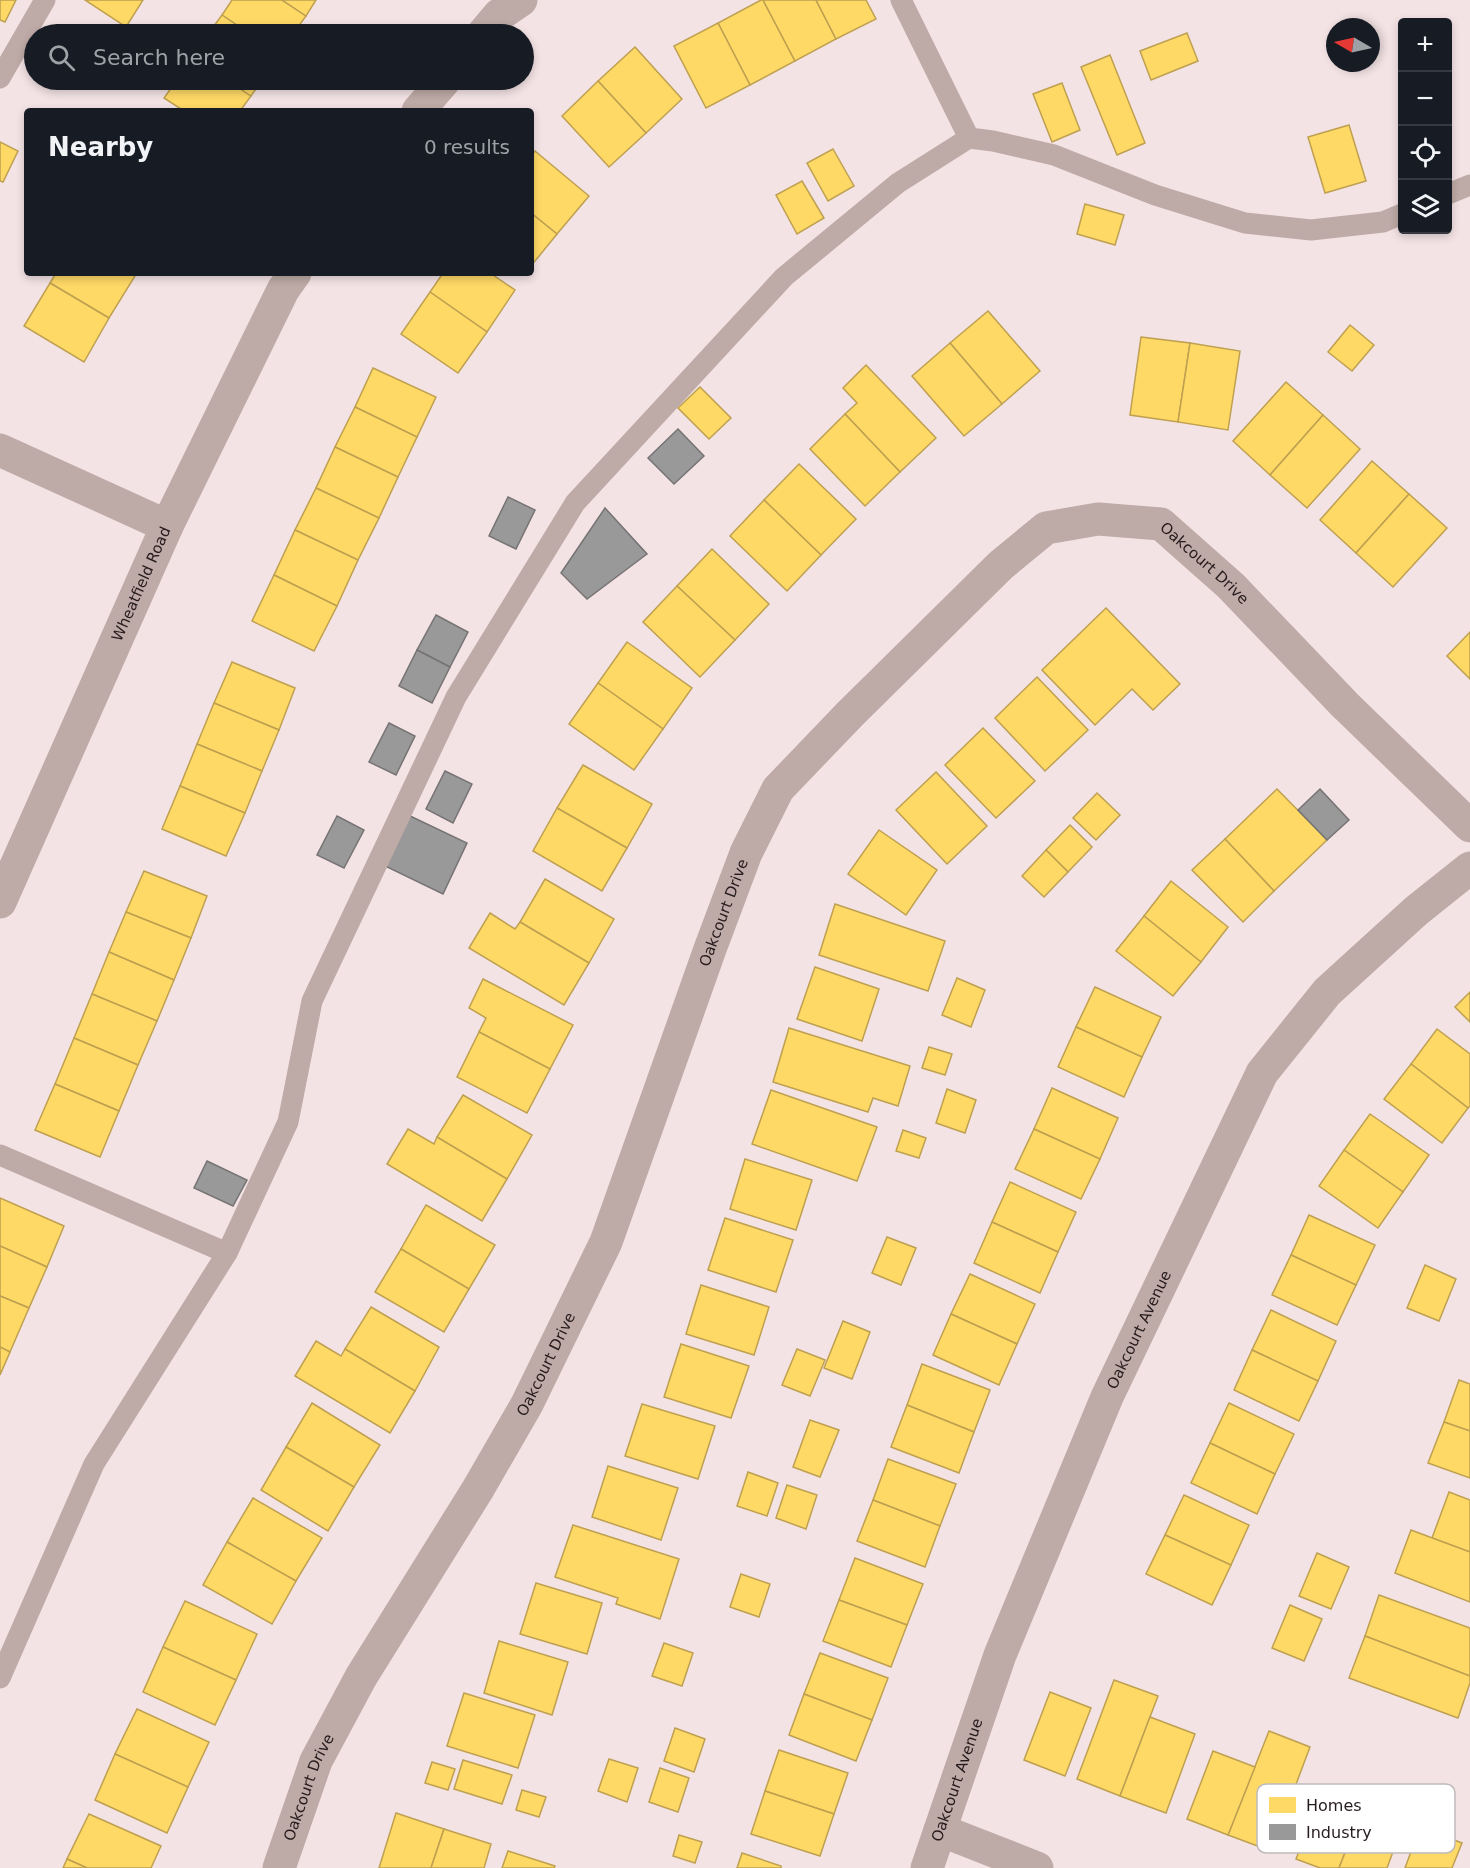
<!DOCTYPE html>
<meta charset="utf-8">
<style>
:root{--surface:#171b24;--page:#242831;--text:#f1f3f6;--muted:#9ea1a6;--line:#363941}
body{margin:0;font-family:"DejaVu Sans",sans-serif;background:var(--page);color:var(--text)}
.controls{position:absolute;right:18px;top:18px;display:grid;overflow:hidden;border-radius:6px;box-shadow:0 3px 9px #0003}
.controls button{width:54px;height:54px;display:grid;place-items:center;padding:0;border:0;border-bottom:2px solid var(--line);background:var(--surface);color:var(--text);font:30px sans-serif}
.compass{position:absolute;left:1326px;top:18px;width:54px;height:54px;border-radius:50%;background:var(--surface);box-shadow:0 3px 9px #0003;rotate:279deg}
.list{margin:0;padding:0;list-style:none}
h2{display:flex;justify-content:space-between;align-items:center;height:78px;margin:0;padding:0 24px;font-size:26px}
h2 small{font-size:20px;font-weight:400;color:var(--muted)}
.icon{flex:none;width:33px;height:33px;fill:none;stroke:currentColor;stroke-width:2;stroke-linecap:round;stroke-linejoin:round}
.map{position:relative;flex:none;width:1470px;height:1868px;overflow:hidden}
.search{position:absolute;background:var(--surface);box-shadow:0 3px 9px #0003;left:24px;top:24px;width:510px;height:66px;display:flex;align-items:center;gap:15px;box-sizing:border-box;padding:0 21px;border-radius:33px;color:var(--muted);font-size:22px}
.panel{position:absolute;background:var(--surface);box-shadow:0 3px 9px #0003;left:24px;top:108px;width:510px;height:168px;border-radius:6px}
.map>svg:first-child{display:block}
.homes{fill:#ffd966;stroke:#bea050;stroke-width:1.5}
.industry{fill:#999;stroke:#767374;stroke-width:1.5}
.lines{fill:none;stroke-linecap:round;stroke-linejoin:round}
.service{stroke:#beaaa6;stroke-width:21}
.minor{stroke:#beaaa6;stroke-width:33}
.labels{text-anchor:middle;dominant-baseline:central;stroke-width:6;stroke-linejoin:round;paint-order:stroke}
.street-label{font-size:15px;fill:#251a1c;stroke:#fff}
.key{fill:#fff;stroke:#bebabb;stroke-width:1.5}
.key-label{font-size:16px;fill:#251a1c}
</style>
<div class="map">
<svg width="1470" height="1868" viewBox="0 0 1470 1868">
<rect width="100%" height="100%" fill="#f4e3e5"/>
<g class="homes">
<path d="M0 0H16L5 22 0 20Z"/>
<path d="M85 0H143L126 27Z"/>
<path d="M232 0H282L306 16 293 34H250L222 15Z"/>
<path d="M282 0H316L306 16Z"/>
<path d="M761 0H763L795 61 750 85 718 23Z"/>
<path d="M763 0H816L836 39 795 61Z"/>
<path d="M816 0H866L876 19 836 39Z"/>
<path d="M222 15 250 34H208Z"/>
<path d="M718 23 750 85 706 108 674 46Z"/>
<path d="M1187 33 1198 61 1151 80 1140 51Z"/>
<path d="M635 47 682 99 646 133 598 81Z"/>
<path d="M1110 55 1145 143 1117 155 1081 67Z"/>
<path d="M177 80H227L251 96 240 111H184L164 98Z"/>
<path d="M227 80H262L251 96Z"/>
<path d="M598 81 646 133 609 167 562 116Z"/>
<path d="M1062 83 1080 130 1052 142 1033 94Z"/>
<path d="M1349 125 1366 181 1325 193 1308 137Z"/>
<path d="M0 142 18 151 3 182 0 181Z"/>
<path d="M833 149 854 186 828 201 807 163Z"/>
<path d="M535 151 589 196 557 234 531 213V156Z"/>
<path d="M802 181 824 218 797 234 776 195Z"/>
<path d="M1085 204 1124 215 1115 245 1077 234Z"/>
<path d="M531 213 557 234 531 266Z"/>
<path d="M56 273H131L135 276 109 318 50 283Z"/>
<path d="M443 273H490L515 290 487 332 430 292Z"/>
<path d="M50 283 109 318 84 362 24 326Z"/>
<path d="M430 292 487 332 458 373 401 334Z"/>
<path d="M988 311 1040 371 1002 404 950 343Z"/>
<path d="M1350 325 1374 345 1352 371 1328 352Z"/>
<path d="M1141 337 1190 343 1178 422 1130 415Z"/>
<path d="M950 343 1002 404 964 436 912 376Z"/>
<path d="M1190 343 1240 351 1228 430 1178 422Z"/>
<path d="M866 365 936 438 900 472 845 414 857 403 843 388Z"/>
<path d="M373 368 436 397 417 437 355 407Z"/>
<path d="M1286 382 1323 415 1270 475 1233 441Z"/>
<path d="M700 387 731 418 709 439 678 408Z"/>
<path d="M355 407 417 437 398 477 335 447Z"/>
<path d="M845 414 900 472 865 506 810 449Z"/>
<path d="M1323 415 1360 449 1307 508 1270 475Z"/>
<path d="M335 447 398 477 379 518 316 488Z"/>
<path d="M1372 461 1409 494 1356 553 1320 520Z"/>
<path d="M799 464 856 519 821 555 764 500Z"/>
<path d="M316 488 379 518 358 560 295 530Z"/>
<path d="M1409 494 1447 528 1393 587 1356 553Z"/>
<path d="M764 500 821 555 787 591 730 536Z"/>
<path d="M295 530 358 560 337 606 274 575Z"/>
<path d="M712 549 769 604 735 640 677 586Z"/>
<path d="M274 575 337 606 314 651 252 621Z"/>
<path d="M677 586 735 640 700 677 643 622Z"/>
<path d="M1106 608 1180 684 1153 710 1132 689 1095 725 1042 670Z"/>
<path d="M1470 632V679L1447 656Z"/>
<path d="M627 642 692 688 663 729 598 683Z"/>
<path d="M232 662 295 688 279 730 214 703Z"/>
<path d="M1037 677 1088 730 1045 771 995 718Z"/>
<path d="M598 683 663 729 634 770 569 724Z"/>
<path d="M214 703 279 730 262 771 197 744Z"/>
<path d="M983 728 1035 781 996 818 945 765Z"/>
<path d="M197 744 262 771 245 813 180 786Z"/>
<path d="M583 765 652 804 627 848 557 808Z"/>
<path d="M936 772 987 826 947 864 896 810Z"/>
<path d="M180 786 245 813 226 856 162 829Z"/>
<path d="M1277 789 1327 840 1274 891 1225 839Z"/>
<path d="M1097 793 1120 815 1096 840 1073 818Z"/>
<path d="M557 808 627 848 602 891 533 851Z"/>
<path d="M1070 825 1092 847 1068 872 1046 850Z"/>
<path d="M879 830 937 870 906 915 848 874Z"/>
<path d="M1225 839 1274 891 1243 922 1192 870Z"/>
<path d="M1046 850 1068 872 1044 897 1022 876Z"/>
<path d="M144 871 207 896 191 938 126 912Z"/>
<path d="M545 879 614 919 589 963 520 922Z"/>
<path d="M1171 881 1228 927 1201 962 1144 916Z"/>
<path d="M835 904 945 941 928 991 819 955Z"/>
<path d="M126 912 191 938 174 980 109 952Z"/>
<path d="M490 913 515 929 520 922 589 963 564 1005 469 948Z"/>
<path d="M1144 916 1201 962 1173 996 1116 951Z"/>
<path d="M109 952 174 980 157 1021 92 994Z"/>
<path d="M815 967 879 989 862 1041 797 1019Z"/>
<path d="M957 978 985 990 971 1027 942 1015Z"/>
<path d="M483 979 573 1025 550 1069 479 1032 486 1018 469 1008Z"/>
<path d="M1095 987 1161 1017 1142 1057 1076 1027Z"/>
<path d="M1470 992V1022L1455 1007Z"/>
<path d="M92 994 157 1021 138 1065 74 1038Z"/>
<path d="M1076 1027 1142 1057 1124 1097 1058 1067Z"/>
<path d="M789 1028 910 1066 898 1106 873 1098 868 1112 773 1082Z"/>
<path d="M1437 1029 1470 1054V1106L1468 1108 1411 1064Z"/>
<path d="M479 1032 550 1069 527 1113 457 1077Z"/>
<path d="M74 1038 138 1065 119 1111 55 1084Z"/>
<path d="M929 1047 952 1054 945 1075 922 1068Z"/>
<path d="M1411 1064 1468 1108 1442 1143 1384 1099Z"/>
<path d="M55 1084 119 1111 100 1157 35 1130Z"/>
<path d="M1052 1088 1118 1118 1100 1159 1034 1129Z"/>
<path d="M947 1089 976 1100 965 1133 936 1123Z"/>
<path d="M771 1090 877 1127 857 1181 752 1144Z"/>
<path d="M463 1095 532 1135 507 1179 437 1137Z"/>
<path d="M1370 1114 1429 1155 1403 1192 1344 1150Z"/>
<path d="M408 1129 434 1144 437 1137 507 1179 482 1221 387 1164Z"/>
<path d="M1034 1129 1100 1159 1081 1199 1015 1169Z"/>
<path d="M903 1130 926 1138 919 1158 896 1151Z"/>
<path d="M1344 1150 1403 1192 1378 1228 1319 1186Z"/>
<path d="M745 1159 812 1180 796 1230 730 1209Z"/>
<path d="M1010 1182 1076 1212 1058 1252 992 1222Z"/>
<path d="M0 1198 64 1226 47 1267 0 1246Z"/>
<path d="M426 1205 495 1245 469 1289 401 1249Z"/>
<path d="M1309 1215 1375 1245 1356 1285 1291 1255Z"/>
<path d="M725 1218 793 1240 776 1292 708 1270Z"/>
<path d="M992 1222 1058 1252 1040 1293 974 1263Z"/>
<path d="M887 1237 916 1248 901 1285 872 1273Z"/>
<path d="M0 1246 47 1267 29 1308 0 1296Z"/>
<path d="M401 1249 469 1289 444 1332 375 1292Z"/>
<path d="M1291 1255 1356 1285 1337 1325 1272 1295Z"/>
<path d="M1425 1265 1456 1279 1439 1321 1407 1308Z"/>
<path d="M970 1274 1035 1304 1017 1344 951 1314Z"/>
<path d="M701 1285 769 1307 754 1355 686 1334Z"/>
<path d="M0 1296 29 1308 10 1352 0 1347Z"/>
<path d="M371 1307 439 1347 415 1391 345 1349Z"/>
<path d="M1271 1310 1336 1341 1318 1381 1252 1350Z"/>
<path d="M951 1314 1017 1344 999 1385 933 1355Z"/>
<path d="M843 1321 870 1332 852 1379 824 1368Z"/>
<path d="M316 1341 341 1356 345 1349 415 1391 390 1433 295 1376Z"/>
<path d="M681 1344 749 1366 731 1418 664 1397Z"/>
<path d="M0 1347 10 1352 0 1375Z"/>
<path d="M797 1349 825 1360 810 1396 782 1385Z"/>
<path d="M1252 1350 1318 1381 1299 1421 1234 1390Z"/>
<path d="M922 1364 990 1390 974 1432 907 1405Z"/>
<path d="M1459 1380 1470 1384V1431L1444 1422Z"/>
<path d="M312 1403 380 1445 354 1487 286 1447Z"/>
<path d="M1229 1403 1294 1434 1275 1474 1210 1443Z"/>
<path d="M642 1404 715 1426 698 1479 625 1456Z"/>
<path d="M907 1405 974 1432 959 1473 891 1447Z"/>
<path d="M810 1420 839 1430 820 1477 793 1467Z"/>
<path d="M1444 1422 1470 1431V1478L1428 1463Z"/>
<path d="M1210 1443 1275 1474 1257 1514 1191 1483Z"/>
<path d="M286 1447 354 1487 328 1531 261 1490Z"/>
<path d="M888 1459 956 1484 940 1526 873 1500Z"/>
<path d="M608 1466 678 1488 661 1540 592 1517Z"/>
<path d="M748 1472 778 1483 767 1516 737 1506Z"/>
<path d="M787 1485 817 1495 806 1529 776 1518Z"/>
<path d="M1449 1492 1470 1500V1552L1432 1538Z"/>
<path d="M1184 1495 1249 1525 1231 1565 1165 1535Z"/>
<path d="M253 1498 322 1538 296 1581 227 1542Z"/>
<path d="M873 1500 940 1526 925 1567 857 1541Z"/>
<path d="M573 1525 679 1559 660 1619 616 1604 618 1598 555 1577Z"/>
<path d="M1411 1530 1470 1552V1602L1395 1573Z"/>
<path d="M1165 1535 1231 1565 1212 1605 1146 1574Z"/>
<path d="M227 1542 296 1581 272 1624 203 1585Z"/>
<path d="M1317 1553 1349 1567 1331 1609 1299 1596Z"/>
<path d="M855 1558 923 1584 907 1625 839 1600Z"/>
<path d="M741 1574 770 1584 759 1617 730 1607Z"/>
<path d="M536 1583 602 1603 587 1654 520 1634Z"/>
<path d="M1379 1595 1470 1628V1676L1365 1636Z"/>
<path d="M839 1600 907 1625 891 1667 823 1641Z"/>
<path d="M185 1601 257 1634 236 1680 163 1647Z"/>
<path d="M1290 1605 1322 1619 1304 1661 1272 1648Z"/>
<path d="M1365 1636 1470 1676V1683L1458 1718 1349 1678Z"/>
<path d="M499 1641 568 1662 552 1715 484 1693Z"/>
<path d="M664 1643 693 1653 682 1686 652 1676Z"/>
<path d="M163 1647 236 1680 215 1725 143 1692Z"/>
<path d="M820 1653 888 1678 872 1720 804 1694Z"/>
<path d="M1114 1680 1158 1696 1120 1796 1077 1779Z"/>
<path d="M1050 1692 1091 1708 1065 1776 1024 1760Z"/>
<path d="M464 1693 535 1715 518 1768 447 1746Z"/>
<path d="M804 1694 872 1720 856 1761 789 1735Z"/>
<path d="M137 1709 209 1742 188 1787 115 1754Z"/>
<path d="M1150 1717 1195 1734 1166 1813 1120 1796Z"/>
<path d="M675 1728 705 1739 694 1772 664 1761Z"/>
<path d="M1269 1731 1310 1747 1271 1851 1228 1835Z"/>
<path d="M779 1750 848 1773 834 1814 765 1791Z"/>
<path d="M1213 1751 1255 1767 1228 1835 1187 1819Z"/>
<path d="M115 1754 188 1787 167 1833 95 1800Z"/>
<path d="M609 1759 638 1768 627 1802 598 1791Z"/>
<path d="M463 1760 512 1775 502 1804 454 1789Z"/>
<path d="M432 1762 455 1769 448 1790 425 1783Z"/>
<path d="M660 1768 689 1778 678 1812 649 1802Z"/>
<path d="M522 1790 546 1797 539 1817 516 1810Z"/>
<path d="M765 1791 834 1814 820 1856 751 1834Z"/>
<path d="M1322 1791 1363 1807 1339 1868H1320L1296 1859Z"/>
<path d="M1363 1807 1404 1822 1387 1868H1339Z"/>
<path d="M396 1813 444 1829 431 1868H379Z"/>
<path d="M89 1814 161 1846 151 1868H87L67 1859Z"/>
<path d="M1420 1827 1462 1843 1452 1868H1405Z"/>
<path d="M444 1829 491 1844 484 1868H431Z"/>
<path d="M679 1835 702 1842 695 1863 673 1856Z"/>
<path d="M508 1851 555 1866 554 1868H502Z"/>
<path d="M742 1853 781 1866V1868H737Z"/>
<path d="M67 1859 87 1868H63Z"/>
</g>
<g class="industry">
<path d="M678 429 704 456 674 484 648 458Z"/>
<path d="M508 497 535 510 516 549 489 536Z"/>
<path d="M605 508 647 554 587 599 561 573Z"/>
<path d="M436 615 468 632 450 667 417 650Z"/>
<path d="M417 650 450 667 432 703 399 686Z"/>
<path d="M389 723 415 736 396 775 369 762Z"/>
<path d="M445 771 472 784 453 823 426 809Z"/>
<path d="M1320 789 1349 820 1327 840 1298 810Z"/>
<path d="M408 815 467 843 443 894 385 866Z"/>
<path d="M337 816 364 830 344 868 317 855Z"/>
<path d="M207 1161 247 1180 233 1206 194 1188Z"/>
</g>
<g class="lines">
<g class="service">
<path d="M901 0 969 138"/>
<path d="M0 78 45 0"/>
<path d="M1448 194 1470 185"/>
<path d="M0 1155 227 1253"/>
<path d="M0 1678 94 1464 227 1253 288 1122 312 1001 456 697 575 503 784 277 898 183 969 138 993 141 1054 155 1155 195 1245 223 1311 230 1383 222 1402 214"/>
</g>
<g class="minor">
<path d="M483 34 499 15 521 0"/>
<path d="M418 111 445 80"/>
<path d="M0 450 167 526"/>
<path id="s1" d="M0 902 167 526 283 290 295 273"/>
<path d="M940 1830 1037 1868"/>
<path id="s2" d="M279 1868 316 1761 361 1677 478 1489 527 1404 606 1242 710 949 746 853 778 789 850 714 1001 565 1046 528 1098 519 1161 524 1231 586 1345 705 1470 826"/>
<path id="s3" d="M927 1868 1000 1655 1107 1397 1262 1073 1327 992 1416 911 1470 868"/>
</g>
</g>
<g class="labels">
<g class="street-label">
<text stroke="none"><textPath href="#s2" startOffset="1742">Oakcourt Drive</textPath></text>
<text stroke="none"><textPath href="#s1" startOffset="348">Wheatfield Road</textPath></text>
<text stroke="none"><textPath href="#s2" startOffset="1058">Oakcourt Drive</textPath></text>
<text stroke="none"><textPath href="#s3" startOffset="579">Oakcourt Avenue</textPath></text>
<text stroke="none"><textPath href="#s2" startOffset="572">Oakcourt Drive</textPath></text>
<text stroke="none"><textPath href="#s3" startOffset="93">Oakcourt Avenue</textPath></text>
<text stroke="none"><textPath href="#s2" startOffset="86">Oakcourt Drive</textPath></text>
</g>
</g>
<rect x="1257" y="1784" width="198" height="69" rx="9" class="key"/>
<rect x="1269" y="1797" width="27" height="16" fill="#ffd966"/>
<rect x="1269" y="1824" width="27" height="16" fill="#999"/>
<g class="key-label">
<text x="1306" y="1811">Homes</text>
<text x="1306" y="1838">Industry</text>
</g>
</svg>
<div class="controls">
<button>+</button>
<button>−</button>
<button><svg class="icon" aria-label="locate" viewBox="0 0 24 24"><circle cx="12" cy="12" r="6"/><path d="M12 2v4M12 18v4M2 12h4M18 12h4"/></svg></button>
<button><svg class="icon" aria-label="layers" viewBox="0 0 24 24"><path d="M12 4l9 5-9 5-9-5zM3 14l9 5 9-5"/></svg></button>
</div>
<svg class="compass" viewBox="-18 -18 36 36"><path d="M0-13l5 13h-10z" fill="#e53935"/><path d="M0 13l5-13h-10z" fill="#9ea1a6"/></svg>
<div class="search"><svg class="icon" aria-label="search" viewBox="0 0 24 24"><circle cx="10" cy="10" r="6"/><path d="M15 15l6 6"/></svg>Search here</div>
<section class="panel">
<h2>Nearby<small>0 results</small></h2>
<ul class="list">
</ul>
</section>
</div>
